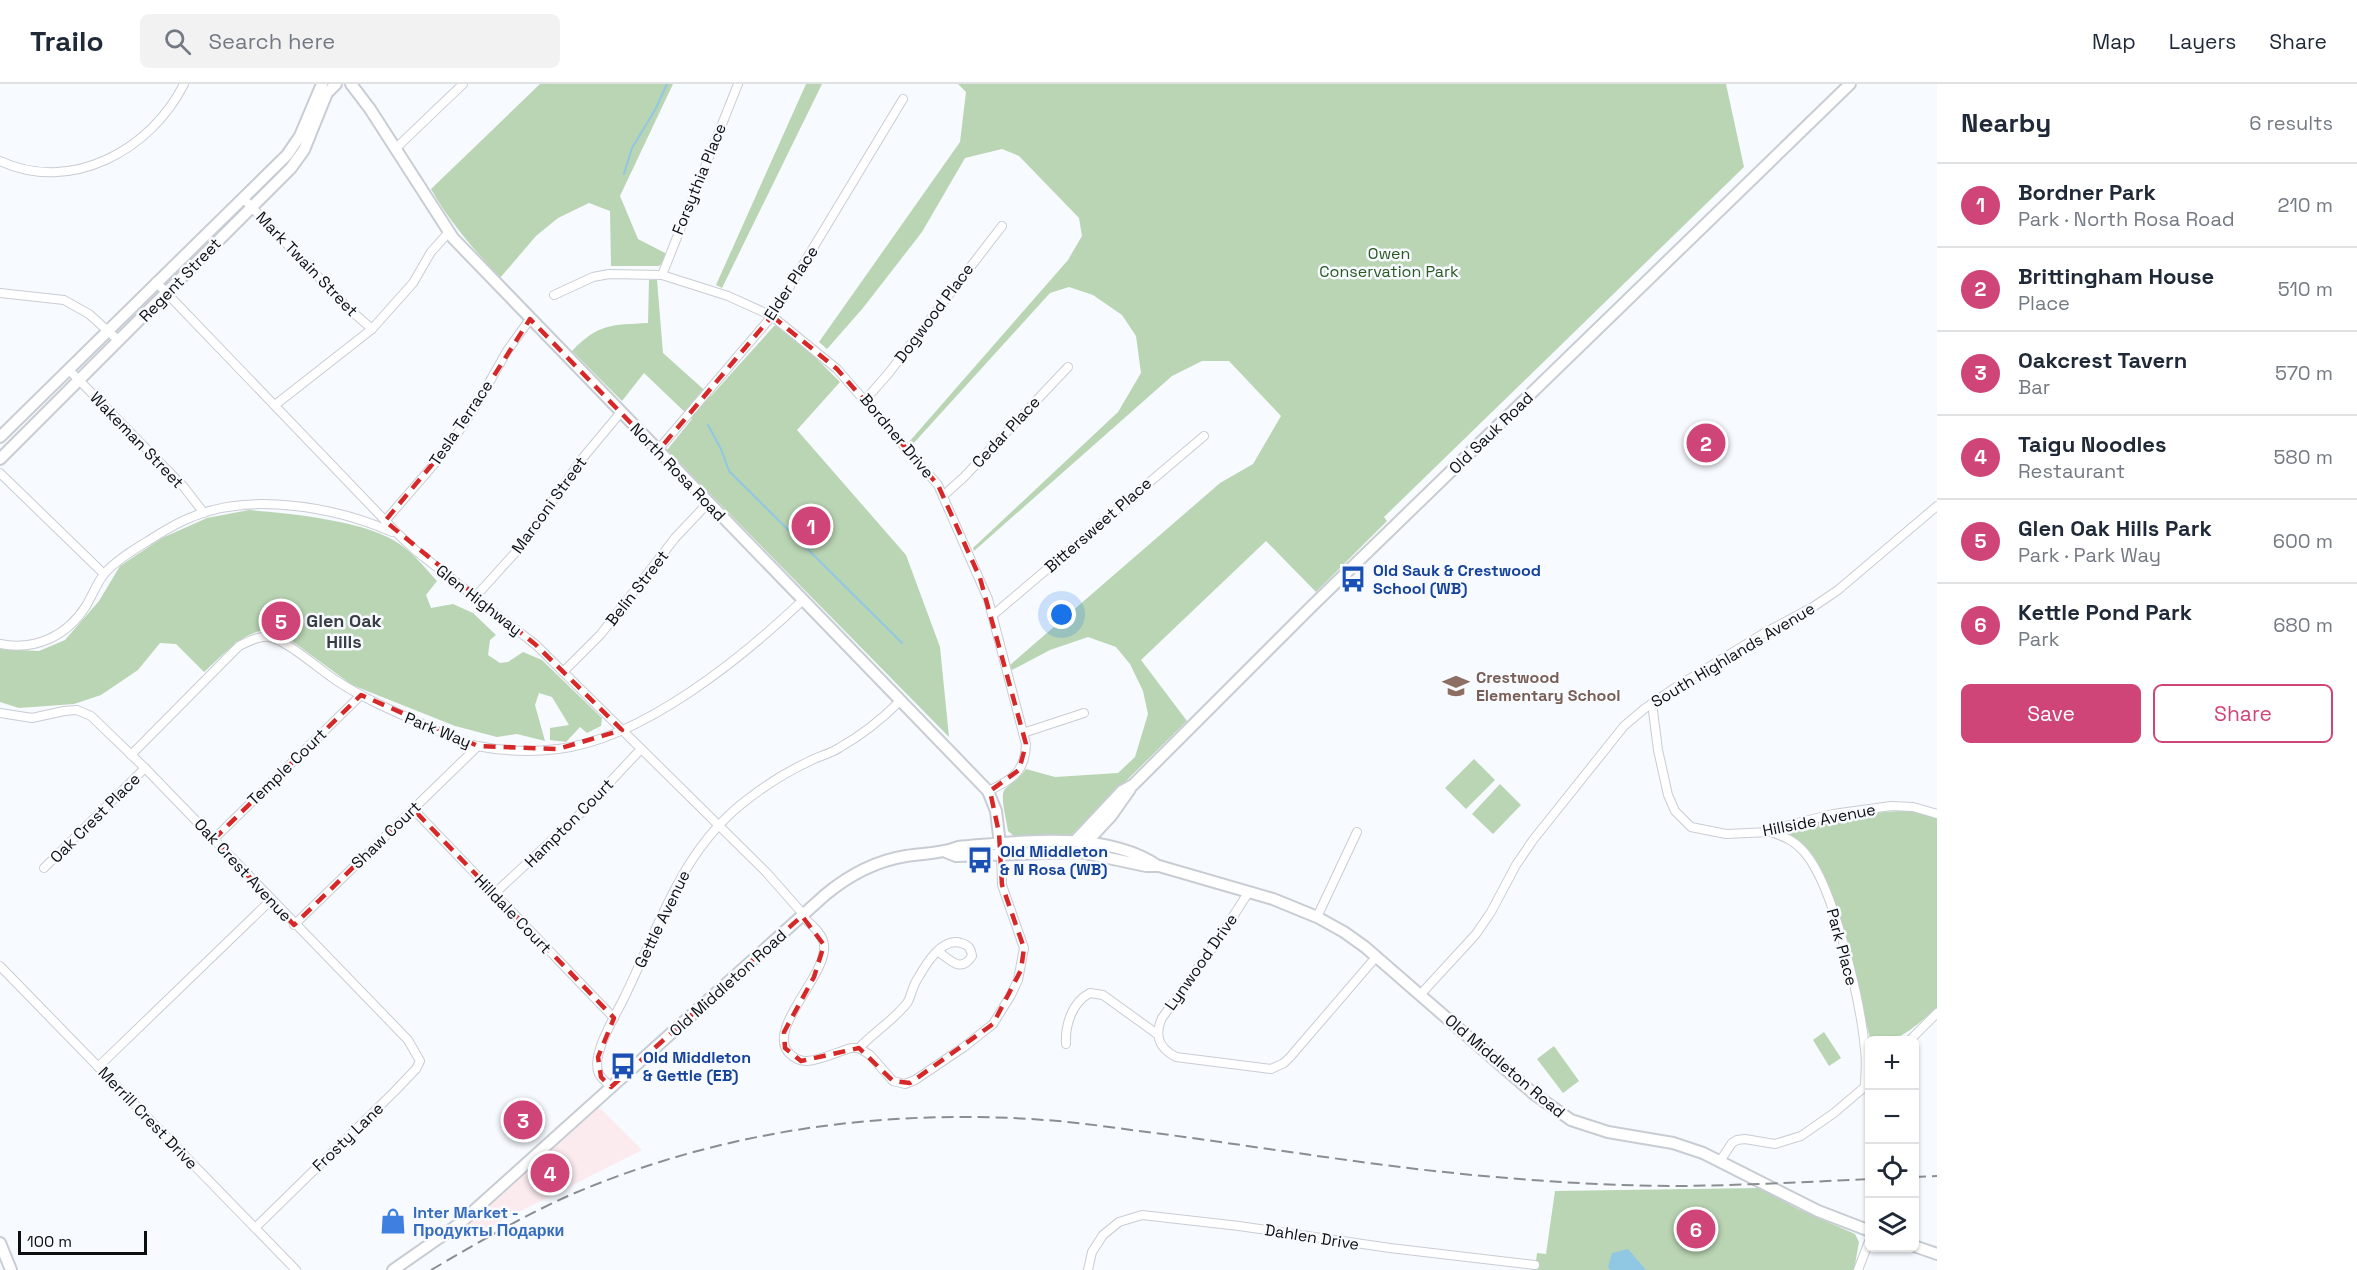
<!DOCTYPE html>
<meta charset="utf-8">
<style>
:root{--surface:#fff;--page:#f2f2f3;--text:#1f2937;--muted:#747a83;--line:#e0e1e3;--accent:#d04578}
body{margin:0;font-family:"Space Grotesk",sans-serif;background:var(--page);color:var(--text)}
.controls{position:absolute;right:18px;bottom:18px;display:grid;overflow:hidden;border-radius:9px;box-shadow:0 2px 4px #0004}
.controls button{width:54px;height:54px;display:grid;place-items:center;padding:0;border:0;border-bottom:2px solid var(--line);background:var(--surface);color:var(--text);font:30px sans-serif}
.scale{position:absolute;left:18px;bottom:15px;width:129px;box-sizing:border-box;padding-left:6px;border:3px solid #0c0e10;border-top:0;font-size:16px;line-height:21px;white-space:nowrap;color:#0c0e10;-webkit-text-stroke:4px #f7faff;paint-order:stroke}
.you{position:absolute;left:1062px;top:531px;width:21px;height:21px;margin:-15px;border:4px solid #fff;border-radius:50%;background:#1a73e8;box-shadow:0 0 0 9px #1a73e833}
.badge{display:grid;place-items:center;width:39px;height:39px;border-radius:50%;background:var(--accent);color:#fff;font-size:20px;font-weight:700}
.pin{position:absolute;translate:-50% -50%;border:3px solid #fff;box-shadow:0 2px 6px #0006}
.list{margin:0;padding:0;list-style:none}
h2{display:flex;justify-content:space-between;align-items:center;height:78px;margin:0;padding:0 24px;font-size:26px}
h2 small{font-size:20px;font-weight:400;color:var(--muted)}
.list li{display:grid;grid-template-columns:39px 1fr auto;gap:18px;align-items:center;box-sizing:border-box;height:84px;padding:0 24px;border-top:2px solid var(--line)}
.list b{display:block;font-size:22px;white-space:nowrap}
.list p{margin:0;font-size:20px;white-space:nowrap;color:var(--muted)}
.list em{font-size:20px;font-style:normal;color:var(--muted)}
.actions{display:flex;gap:12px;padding:18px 24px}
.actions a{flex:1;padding:14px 0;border:2px solid var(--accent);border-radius:9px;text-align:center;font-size:21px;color:var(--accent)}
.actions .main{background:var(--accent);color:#fff}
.icon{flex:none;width:33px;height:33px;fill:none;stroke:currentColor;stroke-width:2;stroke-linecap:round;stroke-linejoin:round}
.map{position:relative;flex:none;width:1937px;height:1186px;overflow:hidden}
header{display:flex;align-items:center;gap:36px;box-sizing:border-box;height:84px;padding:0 30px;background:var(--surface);border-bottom:2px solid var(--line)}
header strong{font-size:28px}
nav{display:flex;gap:33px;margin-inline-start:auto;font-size:21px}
.search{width:420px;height:54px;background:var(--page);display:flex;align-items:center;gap:15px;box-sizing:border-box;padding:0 21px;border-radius:9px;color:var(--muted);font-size:22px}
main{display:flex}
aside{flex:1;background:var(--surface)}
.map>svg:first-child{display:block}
.commercial{fill:#fbebef}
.green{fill:#bad5b4}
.water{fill:#90c8e3}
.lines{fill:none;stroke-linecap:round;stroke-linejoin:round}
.stream{stroke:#90c8e3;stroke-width:2}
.street-casing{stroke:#c8cdd4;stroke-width:10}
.secondary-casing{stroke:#c8cdd4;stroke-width:14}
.street{stroke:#fff;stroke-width:8}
.secondary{stroke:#fff;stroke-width:10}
.rail{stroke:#8b8e91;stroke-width:2;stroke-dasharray:12 6;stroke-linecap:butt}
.marked{fill:none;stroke:#d62828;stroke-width:4.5;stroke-dasharray:12 8;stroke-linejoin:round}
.labels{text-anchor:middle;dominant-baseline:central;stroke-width:5;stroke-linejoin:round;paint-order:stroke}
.street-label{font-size:16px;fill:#0c0e10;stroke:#f7faff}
.park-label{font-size:16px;fill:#2a5821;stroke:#f7faff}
.transit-label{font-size:16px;font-weight:bold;fill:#164399;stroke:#f7faff;text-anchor:start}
.education-label{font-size:16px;font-weight:bold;fill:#785e54;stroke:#f7faff;text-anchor:start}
.shop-label{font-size:16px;font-weight:bold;fill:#366cbe;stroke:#f7faff;text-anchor:start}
.neighbourhood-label{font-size:18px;font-weight:bold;fill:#393e44;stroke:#f7faff}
</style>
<header>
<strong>Trailo</strong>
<div class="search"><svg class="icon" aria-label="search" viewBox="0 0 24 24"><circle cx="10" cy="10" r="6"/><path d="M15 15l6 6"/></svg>Search here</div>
<nav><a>Map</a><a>Layers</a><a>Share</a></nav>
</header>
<main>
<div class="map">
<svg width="1937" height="1186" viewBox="0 0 1937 1186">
<rect width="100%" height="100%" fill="#f7faff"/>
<path class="commercial" d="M594 1018 642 1066 475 1150 459 1140Z"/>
<g class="green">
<path d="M540 0H673L620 112 638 155 667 170 665 176 659 182H611L610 127 589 119 558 134 536 152 500 194C474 165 450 139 431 105Z"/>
<path d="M806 0H822L722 204 716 201Z"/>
<path d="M958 0H1726L1744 83 1384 433 1387 437 1316 508 1266 457 1141 576 1187 637 1071 751 1015 753 1008 747C1007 738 999 710 1005 705 1013 697 1019 695 1026 685L1055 693 1118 689 1135 673 1148 630 1143 607 1130 580 1116 563 1088 553 1050 566 1012 586 1010 581 1220 399 1253 380 1281 332 1229 277H1202L1172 292 974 467 973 464 1118 328 1141 289 1136 252 1122 231 1093 211 1069 203 1050 209 912 361 909 358 1068 176 1082 152 1079 134 1019 72 1002 65 965 74 922 148 863 224 827 265 819 258 960 58 966 8Z"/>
<path d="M649 196H657L663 269 711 312 775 241 805 263 840 298 797 346 906 471 940 563 949 653 667 366 692 335 644 289 622 317 572 267C599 239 612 241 648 239Z"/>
<path d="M249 426C288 429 371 437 401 461 415 471 426 485 437 497L426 511 431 524 453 520 473 529 496 551 490 556 488 571 500 579 508 578 523 568 542 576 602 634 601 642 587 649 580 643 566 658 550 656V644L569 641 552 613 539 609 535 621 545 657 517 650 497 653 455 642 352 601 281 549C277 548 271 546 267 546 243 547 221 573 204 588L176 560 160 559 138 586 101 611 74 620 19 624 0 618V565L39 567 65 556 99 517 120 482 162 454 207 434Z"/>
<path d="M1474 675 1495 696 1466 725 1445 704Z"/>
<path d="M1500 700 1521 721 1493 750 1472 730Z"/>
<path d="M1913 726 1937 733V924C1920 937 1893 967 1870 954 1855 897 1845 822 1813 772 1805 760 1793 753 1779 748L1844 731Z"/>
<path d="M1824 948 1841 974 1829 982 1813 956Z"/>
<path d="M1554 962 1579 997 1563 1009 1537 975Z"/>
<path d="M1760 1104 1796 1124 1855 1150 1859 1158 1854 1186H1535L1537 1169 1546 1170 1555 1107Z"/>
</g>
<path class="water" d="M1628 1165 1646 1186H1610L1608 1183 1612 1169Z"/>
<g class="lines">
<g class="stream">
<path d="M624 90 632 64 655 26 667 0"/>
<path d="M708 341 721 365 729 387 902 559"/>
</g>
<g class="street-casing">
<g id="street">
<path d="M395 65 463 0"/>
<path d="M0 77C71 110 151 66 184 0"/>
<path d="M243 114 349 225 372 245"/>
<path d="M662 191 738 0"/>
<path d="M156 198 398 450 415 466 536 561 766 788 804 831"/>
<path d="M0 209 64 216 89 230 119 257"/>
<path d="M554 211 593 193 609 190 662 191 728 212 772 232 837 285 938 401 988 515 1026 660C1025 688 1012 696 988 707"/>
<path d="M68 285 183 402 204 429"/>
<path d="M866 315 888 290 1002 142"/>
<path d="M275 321 372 245 413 199 431 168 449 148"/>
<path d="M657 367 772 232 903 15"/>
<path d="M0 389 104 490"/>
<path d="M943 412 964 393 1068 283"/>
<path d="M385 437 436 378 455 353 477 320 507 267 530 235"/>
<path d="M476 512 523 460 581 376 621 328"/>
<path d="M993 531 1204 352"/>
<path d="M0 560C35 567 67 552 86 522 92 512 97 499 104 490 115 477 133 466 148 457 162 448 176 439 192 433 250 408 336 423 392 448"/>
<path d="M563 588 601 550 675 454 708 419"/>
<path d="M1652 619 1658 666 1668 711 1675 727 1691 743 1726 750 1770 748 1785 742 1833 730 1891 722 1913 723 1937 730"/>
<path d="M0 629 32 634 64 627 77 626 91 632 145 684 408 956 420 977 416 985 394 1008 255 1144"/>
<path d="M1023 649 1084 629"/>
<path d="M131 671 239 562C248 558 259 551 269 553 287 556 321 587 337 597 363 614 391 626 418 638 437 647 457 657 477 662 502 667 533 668 558 665 643 655 743 573 803 516"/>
<path d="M413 725 614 934"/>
<path d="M1770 748C1784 752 1795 757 1805 769 1834 803 1861 919 1865 966 1867 978 1865 991 1865 1003"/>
<path d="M214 755 361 611"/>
<path d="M44 784 145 684"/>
<path d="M1248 809 1216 859 1162 934C1154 952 1159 964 1176 973L1271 985 1284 979 1291 972 1376 873"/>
<path d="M494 810 578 732 641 665"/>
<path d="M802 832C810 840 823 849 824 861 828 891 764 946 790 970 794 974 801 977 807 977 821 976 837 968 851 964H859"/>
<path d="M1317 833 1357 748"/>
<path d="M294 841 478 662"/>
<path d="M0 882 296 1186"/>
<path d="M1420 911 1476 850 1491 828 1516 781 1533 756 1624 642 1644 625 1673 605 1766 548 1813 523 1838 506 1937 422"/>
<path d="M1910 956 1937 929"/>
<path d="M1066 960C1065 941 1072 918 1090 909L1103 911 1157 950"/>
<path d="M859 964 870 971 893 997 905 1000 915 996 964 963 993 940 1011 911 1018 896 1024 864 1002 801 1001 769"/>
<path d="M859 964C874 948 894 936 907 919 911 914 912 902 918 894 926 880 942 853 961 859 969 861 971 865 972 872 961 889 951 877 939 868"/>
<path d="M98 983 271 816"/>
<path d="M611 1003C607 999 602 995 599 990 590 971 616 931 624 914 659 843 681 765 748 715 766 701 788 687 810 677 819 672 830 670 839 664 862 651 881 636 900 617"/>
<path d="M1720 1077 1732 1059 1737 1056 1745 1055 1775 1060 1801 1052 1834 1029 1867 1001"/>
<path d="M1088 1186 1092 1168 1103 1151 1119 1138 1142 1131 1239 1142 1390 1164 1535 1181"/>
<path d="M1858 1186 1870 1155"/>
</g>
</g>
<g class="secondary-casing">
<g id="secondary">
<path d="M351 0 370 25 453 154 988 707 996 727 1001 769"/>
<path d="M0 353 287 71 300 52 322 0"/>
<path d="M0 375 291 84 304 66 327 9 336 0"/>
<path d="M1075 757 1122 707 1133 701 1313 521 1850 0"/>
<path d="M1083 762 1111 732 1130 705"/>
<path d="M946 768 956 772 1080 768 1146 782H1159L1273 815 1317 833 1344 848 1365 863 1534 1010 1571 1036 1608 1048 1673 1059 1703 1069 1818 1127 1870 1147"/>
<path d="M0 1159 11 1186"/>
<path d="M1914 1162 1937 1170"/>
<path d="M393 1186 459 1140 825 811C849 791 875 777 906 772 924 769 941 770 958 763 1020 758 1104 745 1158 782"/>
</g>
</g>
<use href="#street" class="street"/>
<use href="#secondary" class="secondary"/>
<g class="rail">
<path d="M1914 1093 1937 1092"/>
<path d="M431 1186C476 1160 521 1133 568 1112 718 1047 882 1024 1045 1036 1087 1039 1129 1046 1170 1051 1258 1063 1346 1077 1434 1087 1517 1096 1601 1102 1685 1102 1746 1101 1808 1098 1870 1095"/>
</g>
</g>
<path class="marked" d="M772 232 837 285 938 401 980 494 1026 660 1019 686 990 707 999 749 1002 801 1024 864 1021 886 993 940 910 999 893 997 859 964 801 977 785 964 784 948 814 893 824 861 802 832 611 1003 601 993 598 973 614 934 413 725 294 841 214 755 361 611 478 662 558 665 622 646 536 561 385 437 455 353 530 235 658 367Z"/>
<defs>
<g id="bus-bare" transform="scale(2.07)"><path d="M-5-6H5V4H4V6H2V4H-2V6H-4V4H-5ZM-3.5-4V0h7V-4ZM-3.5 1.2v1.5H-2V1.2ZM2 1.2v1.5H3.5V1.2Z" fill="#1a4fb4" stroke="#f7faff" stroke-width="2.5" paint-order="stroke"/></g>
<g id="school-bare" transform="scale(2.07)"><path d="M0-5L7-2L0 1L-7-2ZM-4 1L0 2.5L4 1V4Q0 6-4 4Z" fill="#8d6e63" stroke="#f7faff" stroke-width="2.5" paint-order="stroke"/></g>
<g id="shop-bare" transform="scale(2.07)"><path d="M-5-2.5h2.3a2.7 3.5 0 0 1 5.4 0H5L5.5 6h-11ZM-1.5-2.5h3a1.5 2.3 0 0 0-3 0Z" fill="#3f7fe0" stroke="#f7faff" stroke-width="2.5" paint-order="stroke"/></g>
</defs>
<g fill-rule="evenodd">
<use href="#bus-bare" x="1353" y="495"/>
<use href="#school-bare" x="1456" y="602"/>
<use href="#bus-bare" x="980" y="776"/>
<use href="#bus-bare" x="623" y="982"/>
<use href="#shop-bare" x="393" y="1137"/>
</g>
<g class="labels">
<g class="street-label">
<text transform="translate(699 95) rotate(-68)">Forsythia Place</text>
<text transform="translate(307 180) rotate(46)">Mark Twain Street</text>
<text transform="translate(180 196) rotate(-46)">Regent Street</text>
<text transform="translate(791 199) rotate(-57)">Elder Place</text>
<text transform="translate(934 229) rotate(-53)">Dogwood Place</text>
<text transform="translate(461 339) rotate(-56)">Tesla Terrace</text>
<text transform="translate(1006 348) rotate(-47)">Cedar Place</text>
<text transform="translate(1491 349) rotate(-44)">Old Sauk Road</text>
<text transform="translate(897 352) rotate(50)">Bordner Drive</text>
<text transform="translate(137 356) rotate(46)">Wakeman Street</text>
<text transform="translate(678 388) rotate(46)">North Rosa Road</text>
<text transform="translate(549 421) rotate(-54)">Marconi Street</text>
<text transform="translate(1098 441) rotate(-41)">Bittersweet Place</text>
<text transform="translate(637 504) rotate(-52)">Belin Street</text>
<text transform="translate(479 516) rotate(38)">Glen Highway</text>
<text transform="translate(1733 571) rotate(-31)">South Highlands Avenue</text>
<text transform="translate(438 646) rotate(22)">Park Way</text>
<text transform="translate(287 683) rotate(-44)">Temple Court</text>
<text transform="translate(95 734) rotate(-45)">Oak Crest Place</text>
<text transform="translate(1819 736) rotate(-11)">Hillside Avenue</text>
<text transform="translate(569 739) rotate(-45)">Hampton Court</text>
<text transform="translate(386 751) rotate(-44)">Shaw Court</text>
<text transform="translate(243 786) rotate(47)">Oak Crest Avenue</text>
<text transform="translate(513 830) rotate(46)">Hilldale Court</text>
<text transform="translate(662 835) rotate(-64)">Gettle Avenue</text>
<text transform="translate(1842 863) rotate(75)">Park Place</text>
<text transform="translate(1201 878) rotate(-55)">Lynwood Drive</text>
<text transform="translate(728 899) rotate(-42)">Old Middleton Road</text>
<text transform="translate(1505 982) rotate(40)">Old Middleton Road</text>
<text transform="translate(148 1034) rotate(46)">Merrill Crest Drive</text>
<text transform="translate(348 1053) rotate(-44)">Frosty Lane</text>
<text transform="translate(1312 1153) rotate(9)">Dahlen Drive</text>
</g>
<g class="park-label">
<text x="1389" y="169">Owen<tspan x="1389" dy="18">Conservation Park</tspan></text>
</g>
<g class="transit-label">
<text x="1373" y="486">Old Sauk &amp; Crestwood<tspan x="1373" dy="18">School (WB)</tspan></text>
<text x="1000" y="767">Old Middleton<tspan x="1000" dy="18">&amp; N Rosa (WB)</tspan></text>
<text x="643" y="973">Old Middleton<tspan x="643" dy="18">&amp; Gettle (EB)</tspan></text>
</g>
<g class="education-label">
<text x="1476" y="593">Crestwood<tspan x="1476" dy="18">Elementary School</tspan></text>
</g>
<g class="shop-label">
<text x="413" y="1128">Inter Market -<tspan x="413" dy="18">Продукты Подарки</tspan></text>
</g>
<g class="neighbourhood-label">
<text x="344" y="536">Glen Oak<tspan x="344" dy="21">Hills</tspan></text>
</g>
</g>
</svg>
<div class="controls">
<button>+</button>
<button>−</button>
<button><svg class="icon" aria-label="locate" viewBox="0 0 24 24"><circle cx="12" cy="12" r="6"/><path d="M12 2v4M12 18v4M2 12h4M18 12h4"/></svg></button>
<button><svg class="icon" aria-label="layers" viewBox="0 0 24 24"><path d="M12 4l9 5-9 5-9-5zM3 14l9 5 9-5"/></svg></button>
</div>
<div class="scale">100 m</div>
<div class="you"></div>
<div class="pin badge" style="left:811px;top:442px">1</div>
<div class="pin badge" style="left:1706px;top:359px">2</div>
<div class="pin badge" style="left:523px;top:1036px">3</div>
<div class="pin badge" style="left:550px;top:1089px">4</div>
<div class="pin badge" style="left:281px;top:537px">5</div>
<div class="pin badge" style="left:1696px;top:1145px">6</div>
</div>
<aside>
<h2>Nearby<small>6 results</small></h2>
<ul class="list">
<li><span class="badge">1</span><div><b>Bordner Park</b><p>Park · North Rosa Road</p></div><em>210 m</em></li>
<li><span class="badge">2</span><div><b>Brittingham House</b><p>Place</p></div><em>510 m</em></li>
<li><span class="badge">3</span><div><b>Oakcrest Tavern</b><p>Bar</p></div><em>570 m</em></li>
<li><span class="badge">4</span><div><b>Taigu Noodles</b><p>Restaurant</p></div><em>580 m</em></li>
<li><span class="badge">5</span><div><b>Glen Oak Hills Park</b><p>Park · Park Way</p></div><em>600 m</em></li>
<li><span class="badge">6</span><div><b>Kettle Pond Park</b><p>Park</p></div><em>680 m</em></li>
</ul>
<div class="actions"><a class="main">Save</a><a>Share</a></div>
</aside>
</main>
